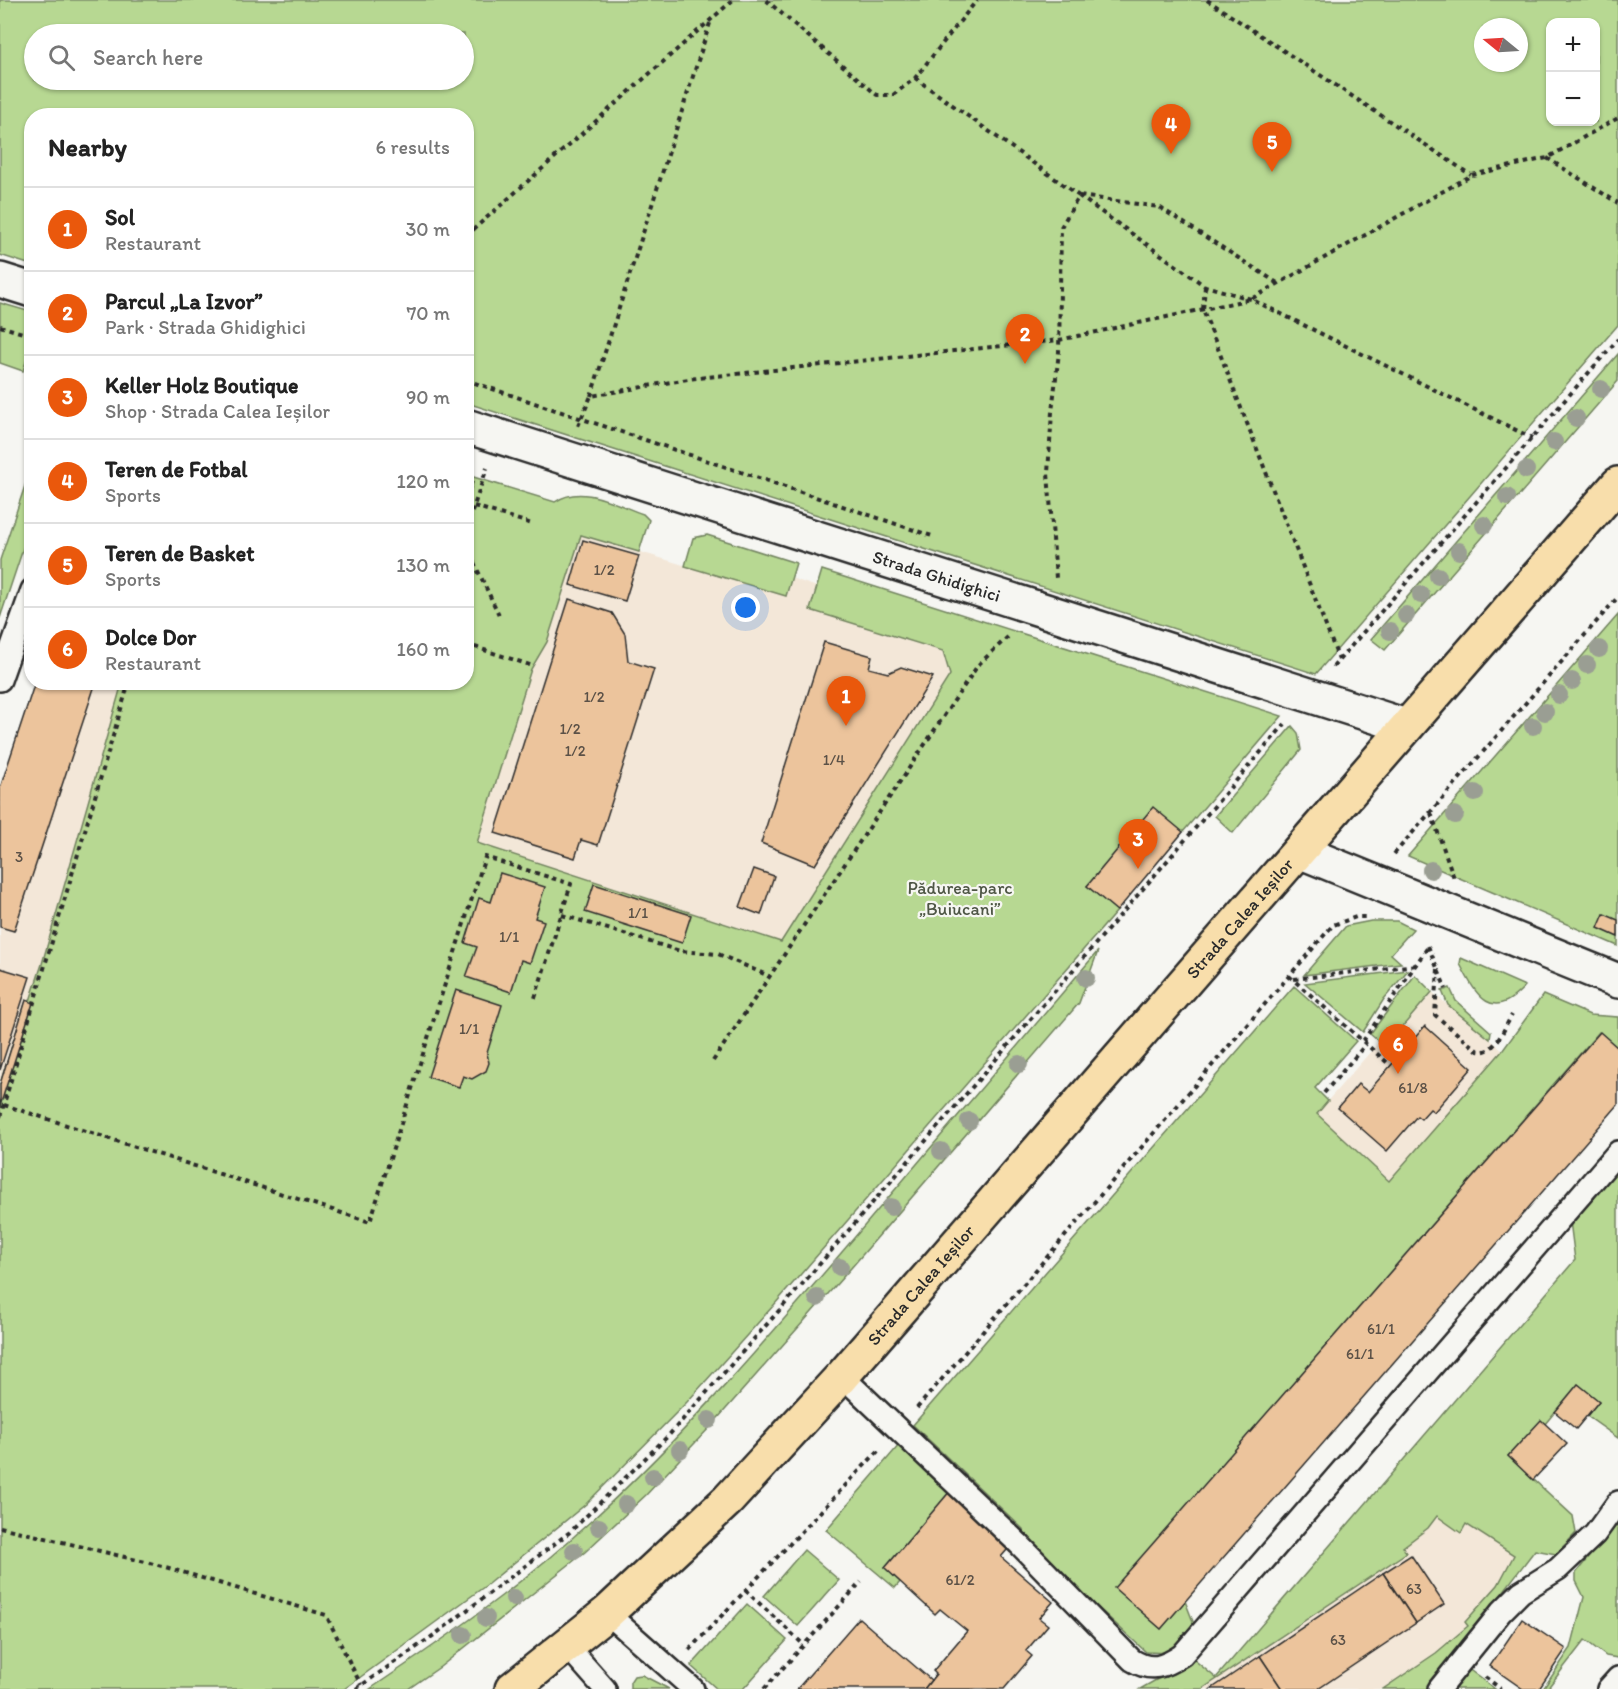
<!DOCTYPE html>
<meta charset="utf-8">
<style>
:root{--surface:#fff;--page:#f2f2f2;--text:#222;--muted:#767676;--line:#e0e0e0;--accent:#ea580c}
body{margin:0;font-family:Itim,sans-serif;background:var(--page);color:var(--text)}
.controls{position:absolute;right:18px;top:18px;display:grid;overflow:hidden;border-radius:12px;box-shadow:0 2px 4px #0004}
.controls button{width:54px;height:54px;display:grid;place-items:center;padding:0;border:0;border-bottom:2px solid var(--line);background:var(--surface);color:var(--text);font:30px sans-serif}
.compass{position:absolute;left:1474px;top:18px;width:54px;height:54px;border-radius:50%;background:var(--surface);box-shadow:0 2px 4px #0004;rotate:288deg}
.you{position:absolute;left:746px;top:608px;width:21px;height:21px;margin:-15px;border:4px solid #fff;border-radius:50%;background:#1a73e8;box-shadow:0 0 0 9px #1a73e833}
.badge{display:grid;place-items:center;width:39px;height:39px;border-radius:50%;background:var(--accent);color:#fff;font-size:20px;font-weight:700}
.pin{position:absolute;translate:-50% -50px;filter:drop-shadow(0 2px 3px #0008)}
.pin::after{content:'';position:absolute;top:32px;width:21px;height:18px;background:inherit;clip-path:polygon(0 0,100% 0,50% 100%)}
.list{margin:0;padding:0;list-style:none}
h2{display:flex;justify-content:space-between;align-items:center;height:78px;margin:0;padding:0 24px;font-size:26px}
h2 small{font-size:20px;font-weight:400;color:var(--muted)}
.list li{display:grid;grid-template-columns:39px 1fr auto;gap:18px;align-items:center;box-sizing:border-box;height:84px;padding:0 24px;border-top:2px solid var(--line)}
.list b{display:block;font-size:22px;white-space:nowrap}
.list p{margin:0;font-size:20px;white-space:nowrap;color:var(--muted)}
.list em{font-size:20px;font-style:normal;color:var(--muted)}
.icon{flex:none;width:33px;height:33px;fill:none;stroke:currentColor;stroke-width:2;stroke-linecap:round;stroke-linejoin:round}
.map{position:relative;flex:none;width:1618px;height:1689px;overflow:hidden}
.search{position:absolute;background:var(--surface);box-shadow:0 2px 4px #0004;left:24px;top:24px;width:450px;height:66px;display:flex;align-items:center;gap:15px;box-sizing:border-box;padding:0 21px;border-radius:33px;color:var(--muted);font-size:22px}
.panel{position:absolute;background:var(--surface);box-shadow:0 2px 4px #0004;left:24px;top:108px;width:450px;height:582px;border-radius:24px}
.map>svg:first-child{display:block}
.built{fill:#f3e7d8}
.green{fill:#b7d892;stroke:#71825e;stroke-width:1.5;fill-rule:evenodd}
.building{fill:#ecc49c;stroke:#2b2b2b;stroke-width:1.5}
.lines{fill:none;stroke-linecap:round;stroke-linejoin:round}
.lane-casing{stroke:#2b2b2b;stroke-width:26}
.street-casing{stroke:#2b2b2b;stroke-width:38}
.primary-casing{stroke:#2b2b2b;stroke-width:38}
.path{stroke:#2b2b2b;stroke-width:4;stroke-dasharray:4.5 4.5;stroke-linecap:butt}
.lane{stroke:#f6f6f2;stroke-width:21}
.street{stroke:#f6f6f2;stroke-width:33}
.primary{stroke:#f8deab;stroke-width:33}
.tree{fill:#9a9e93}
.labels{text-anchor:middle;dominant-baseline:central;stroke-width:4.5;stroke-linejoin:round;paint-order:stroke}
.number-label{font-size:15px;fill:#5b5147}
.street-label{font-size:18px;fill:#2b2b2b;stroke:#f6f6f2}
.park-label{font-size:18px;fill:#4e5645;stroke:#f6f6f2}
</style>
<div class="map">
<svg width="1618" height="1689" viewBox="0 0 1618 1689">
<rect width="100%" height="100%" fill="#f6f6f2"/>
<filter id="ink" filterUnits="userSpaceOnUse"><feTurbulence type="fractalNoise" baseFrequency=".0167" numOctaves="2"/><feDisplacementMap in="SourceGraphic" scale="12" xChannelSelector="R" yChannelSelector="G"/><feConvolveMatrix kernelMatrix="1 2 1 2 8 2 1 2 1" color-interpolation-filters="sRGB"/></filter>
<g filter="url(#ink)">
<g class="built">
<path d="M581 534 786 596 791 578 817 587 811 610 943 651 950 675 781 942 477 843 531 669 547 642Z"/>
<path d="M35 683H122L42 964 30 1002 26 1001 0 1084V788Z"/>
<path d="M1432 992 1503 1050 1390 1181 1316 1114 1379 1042 1385 1047Z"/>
<path d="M1437 1516 1466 1524 1514 1555 1498 1585 1465 1622 1468 1626 1436 1653 1383 1689H1202L1406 1553 1402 1547 1428 1528Z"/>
</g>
<g class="green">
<path d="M0 0H1618V325L1316 674 467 403 466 116H32L31 265 0 255ZM1550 22H1596V122H1550ZM1483 27H1519V63H1483ZM34 34H464V80H34Z"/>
<path d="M0 303 31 312V347L23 371 0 363Z"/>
<path d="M1618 354V381L1385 650 1371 639Z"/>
<path d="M31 468V525L0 618V560Z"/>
<path d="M467 475 555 502C582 483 616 505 643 514L649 520 639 552 581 535 547 642 531 669 477 843 781 942 950 675 943 651 810 610 822 570 1282 716 1183 832 1087 886 1117 911 774 1305 687 1402 586 1504 488 1584 344 1689H0V1084L26 1001H30L42 964 122 683 466 682Z"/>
<path d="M707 535 796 563 786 596 685 566 693 538Z"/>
<path d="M1618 615V946L1408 856Z"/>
<path d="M1292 726 1298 733 1301 750 1233 833 1215 816Z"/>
<path d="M1371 921H1397L1413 929 1391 954 1401 963 1304 975 1346 926Z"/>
<path d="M1098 951 1079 1003 851 1268 710 1427 646 1495 585 1552 440 1667 408 1689H370C446 1638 523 1584 591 1521 686 1434 770 1336 854 1238 935 1142 1017 1047 1098 951Z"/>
<path d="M1461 958 1525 986C1492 1023 1477 997 1460 964Z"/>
<path d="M1408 970 1384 999 1363 1032 1305 983Z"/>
<path d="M1415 975 1432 992 1385 1047 1370 1034Z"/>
<path d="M1294 986 1356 1041 1315 1088 1328 1101 1317 1114 1389 1181 1503 1050 1543 995 1590 1015 1618 1017V1048L1599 1032 1115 1588 1161 1629 1185 1601 1194 1624 1168 1653 1146 1652 1024 1539 1023 1529 913 1425Z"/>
<path d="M1450 988 1456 1001 1491 1032 1490 1039 1448 1005 1442 991Z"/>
<path d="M1618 1166V1438L1587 1416 1599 1401 1578 1384 1545 1424 1541 1421 1508 1456 1573 1516 1576 1533 1556 1554 1535 1550 1429 1689H1383L1436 1653 1468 1626 1465 1622 1498 1585 1514 1555 1466 1524 1461 1533 1437 1516 1428 1528 1403 1547 1406 1553 1202 1689H1140L1193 1659 1216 1678 1575 1260 1570 1221Z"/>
<path d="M900 1444 951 1490 885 1568 900 1582 895 1588 826 1530Z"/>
<path d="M1618 1520V1658L1606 1656 1585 1640 1547 1689H1543L1571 1648 1584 1597 1576 1581V1573Z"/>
<path d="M804 1550 839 1580 798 1626 764 1596Z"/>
<path d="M747 1604 787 1640 743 1689H717L691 1666Z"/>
<path d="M1467 1668 1495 1689H1453Z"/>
<path d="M642 1675 669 1689H630V1682L634 1676Z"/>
</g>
<g class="building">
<path d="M466 480 473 482 466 502Z"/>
<path d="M583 540 639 556 625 601 570 585Z"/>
<path d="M569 599 612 613 625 634 628 661 654 669 598 845 581 840 575 858 495 833Z"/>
<path d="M824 642 872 656 869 668 888 673 901 667 933 677 815 865 761 843Z"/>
<path d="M35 682H96L14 931 0 927V788Z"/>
<path d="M1153 807 1183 832 1117 911 1087 886Z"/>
<path d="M754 869 774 876 761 915 740 907Z"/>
<path d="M500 873 545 887 535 918 544 921 530 963 521 960 511 992 466 977 477 947 465 943 479 898 491 902Z"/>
<path d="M594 884 691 915 682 943 585 912Z"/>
<path d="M1604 914 1618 920V937L1598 928Z"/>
<path d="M0 968 30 977 0 1070Z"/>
<path d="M456 990 502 1005 487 1053 489 1063 486 1071 472 1079 463 1076 459 1087 428 1077Z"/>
<path d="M26 1000 33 1003 0 1106V1084Z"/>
<path d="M1425 1026 1472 1068 1434 1112 1430 1109 1421 1119 1417 1116 1387 1151 1338 1108 1358 1084 1368 1092Z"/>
<path d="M1600 1032 1618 1048V1105L1161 1629 1114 1588Z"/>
<path d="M1578 1384 1599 1401 1576 1429 1555 1412Z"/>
<path d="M1541 1420 1567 1444 1533 1480 1508 1456Z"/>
<path d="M951 1490 1013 1543 1001 1557 1053 1602 1039 1618 1048 1625 1026 1651 1032 1656 1004 1689H924L936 1674 933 1671 967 1631 940 1609 935 1614 885 1568Z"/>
<path d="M1411 1555 1444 1604 1416 1623 1383 1573Z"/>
<path d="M1383 1573 1416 1623 1318 1689H1282L1260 1656Z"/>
<path d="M859 1618 931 1680 924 1689H797Z"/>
<path d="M1522 1619 1566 1649 1539 1689H1523L1490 1666Z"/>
<path d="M1260 1656 1282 1689H1211Z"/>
</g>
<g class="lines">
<g class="lane-casing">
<g id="lane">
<path d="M0 680 32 590"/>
<path d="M842 1376 1019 1544 1132 1660C1151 1672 1164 1667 1182 1655L1618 1152"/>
<path d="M607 1613 693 1689"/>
<path d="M567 1646 605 1689"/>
<path d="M1439 1689 1501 1612 1521 1592 1558 1569 1595 1534 1618 1502"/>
<path d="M1608 1689 1618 1678"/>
</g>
</g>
<g class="street-casing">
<g id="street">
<path d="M0 280 32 290"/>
<path id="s1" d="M466 426 1406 726"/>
<path d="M1299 851 1618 981"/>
</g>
</g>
<g class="primary-casing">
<g id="primary">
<path id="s2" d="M512 1689 607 1613 728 1500 842 1376 1618 484"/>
</g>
</g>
<g class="path">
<path d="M766 0 877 95H893L915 78 977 0"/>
<path d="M1207 0 1471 175"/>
<path d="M915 78 1079 196 1061 227 1059 352 1052 412 1048 473 1056 578"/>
<path d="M1547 158 1618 203"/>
<path d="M1079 196 1205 286 1251 299 1532 438"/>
<path d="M1080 196 1159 207 1279 284"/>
<path d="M466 236 733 0"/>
<path d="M1205 286 1203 310 1339 660"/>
<path d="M0 326 32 336"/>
<path d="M466 380 932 536"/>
<path d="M591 396 710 23"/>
<path d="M578 426 591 396 688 379 1059 340 1251 299 1472 175 1547 158 1618 118"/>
<path d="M474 506 532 524"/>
<path d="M466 529 487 468"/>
<path d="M466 546 501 619"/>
<path d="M466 644 533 666"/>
<path d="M1333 667 1618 339"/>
<path d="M1431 813 1454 878"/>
<path d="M1394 854 1618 597"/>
<path d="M562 915 680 951 718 954 769 976"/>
<path d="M1428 946 1446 989"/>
<path d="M1438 969 1435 1015 1478 1051C1495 1055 1504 1028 1512 1015"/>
<path d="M1289 976 1391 1066"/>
<path d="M1294 979 1416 965"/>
<path d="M1363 1041 1428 947"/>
<path d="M713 1061 978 665 1011 634"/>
<path d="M1324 1093 1366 1044"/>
<path d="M4 1105 370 1222 485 857 571 884 535 998"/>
<path d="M0 1117 129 682"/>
<path d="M917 1408 1333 925 1356 917H1368"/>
<path d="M0 1527 162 1566 326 1615 361 1685"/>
<path d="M745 1590 804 1645"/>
<path d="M689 1650 880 1449"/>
<path d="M1485 1677 1501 1689"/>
<path d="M356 1689 437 1633 570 1532 669 1435 799 1288 1285 724"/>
<path d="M764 1689 861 1582"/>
</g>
<use href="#lane" class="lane"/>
<use href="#street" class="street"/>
<use href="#primary" class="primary"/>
</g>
<g class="tree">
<circle cx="1601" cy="389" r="9"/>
<circle cx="1576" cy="418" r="9"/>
<circle cx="1554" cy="442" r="9"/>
<circle cx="1526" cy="470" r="9"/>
<circle cx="1507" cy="497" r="9"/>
<circle cx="1484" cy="525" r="9"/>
<circle cx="1459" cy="551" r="9"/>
<circle cx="1438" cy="576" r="9"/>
<circle cx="1421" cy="595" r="9"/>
<circle cx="1406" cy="615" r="9"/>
<circle cx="1390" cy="631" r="9"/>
<circle cx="1599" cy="649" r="9"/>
<circle cx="1587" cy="665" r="9"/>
<circle cx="1572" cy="681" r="9"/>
<circle cx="1559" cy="695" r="9"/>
<circle cx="1545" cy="712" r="9"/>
<circle cx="1533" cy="726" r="9"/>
<circle cx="1475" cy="793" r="9"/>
<circle cx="1455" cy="815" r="9"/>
<circle cx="1431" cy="870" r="9"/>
<circle cx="1086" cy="978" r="9"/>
<circle cx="1019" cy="1064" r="9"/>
<circle cx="969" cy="1121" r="9"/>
<circle cx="941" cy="1151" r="9"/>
<circle cx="891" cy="1207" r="9"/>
<circle cx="840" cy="1267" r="9"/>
<circle cx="817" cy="1298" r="9"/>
<circle cx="709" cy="1420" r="9"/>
<circle cx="680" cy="1450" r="9"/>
<circle cx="653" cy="1477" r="9"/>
<circle cx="626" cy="1504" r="9"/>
<circle cx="599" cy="1527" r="9"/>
<circle cx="574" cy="1551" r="9"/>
<circle cx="514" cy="1598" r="9"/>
<circle cx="486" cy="1618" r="9"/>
<circle cx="463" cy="1635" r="9"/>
</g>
</g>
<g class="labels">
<g class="number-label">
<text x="604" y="570">1/2</text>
<text x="594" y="697">1/2</text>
<text x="570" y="729">1/2</text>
<text x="575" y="751">1/2</text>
<text x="834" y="760">1/4</text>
<text x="19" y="857">3</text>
<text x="638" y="913">1/1</text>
<text x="509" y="937">1/1</text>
<text x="469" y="1029">1/1</text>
<text x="1413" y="1088">61/8</text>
<text x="1381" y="1329">61/1</text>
<text x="1360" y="1354">61/1</text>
<text x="960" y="1580">61/2</text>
<text x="1414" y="1589">63</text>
<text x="1338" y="1640">63</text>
</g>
<g class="street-label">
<text stroke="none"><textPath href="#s1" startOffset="494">Strada Ghidighici</textPath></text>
<text stroke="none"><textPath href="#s2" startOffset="1062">Strada Calea Ieșilor</textPath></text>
<text stroke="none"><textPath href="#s2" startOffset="576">Strada Calea Ieșilor</textPath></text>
</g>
<g class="park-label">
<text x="960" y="888">Pădurea-parc<tspan x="960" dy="21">„Buiucani”</tspan></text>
</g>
</g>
</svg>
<div class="controls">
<button>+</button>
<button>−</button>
</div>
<svg class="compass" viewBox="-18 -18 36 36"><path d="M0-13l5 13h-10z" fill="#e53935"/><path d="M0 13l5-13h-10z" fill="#767676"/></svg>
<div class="you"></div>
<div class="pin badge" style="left:846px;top:726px">1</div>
<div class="pin badge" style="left:1025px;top:364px">2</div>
<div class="pin badge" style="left:1138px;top:869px">3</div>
<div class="pin badge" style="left:1171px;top:154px">4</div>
<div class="pin badge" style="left:1272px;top:172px">5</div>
<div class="pin badge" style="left:1398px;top:1074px">6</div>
<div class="search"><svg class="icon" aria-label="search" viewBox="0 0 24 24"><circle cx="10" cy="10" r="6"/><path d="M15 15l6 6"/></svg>Search here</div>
<section class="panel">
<h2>Nearby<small>6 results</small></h2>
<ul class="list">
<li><span class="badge">1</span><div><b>Sol</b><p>Restaurant</p></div><em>30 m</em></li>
<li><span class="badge">2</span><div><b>Parcul „La Izvor”</b><p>Park · Strada Ghidighici</p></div><em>70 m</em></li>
<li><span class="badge">3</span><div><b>Keller Holz Boutique</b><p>Shop · Strada Calea Ieșilor</p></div><em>90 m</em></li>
<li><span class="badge">4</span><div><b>Teren de Fotbal</b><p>Sports</p></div><em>120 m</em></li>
<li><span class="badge">5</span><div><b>Teren de Basket</b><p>Sports</p></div><em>130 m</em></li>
<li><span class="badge">6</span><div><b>Dolce Dor</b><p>Restaurant</p></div><em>160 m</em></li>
</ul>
</section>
</div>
